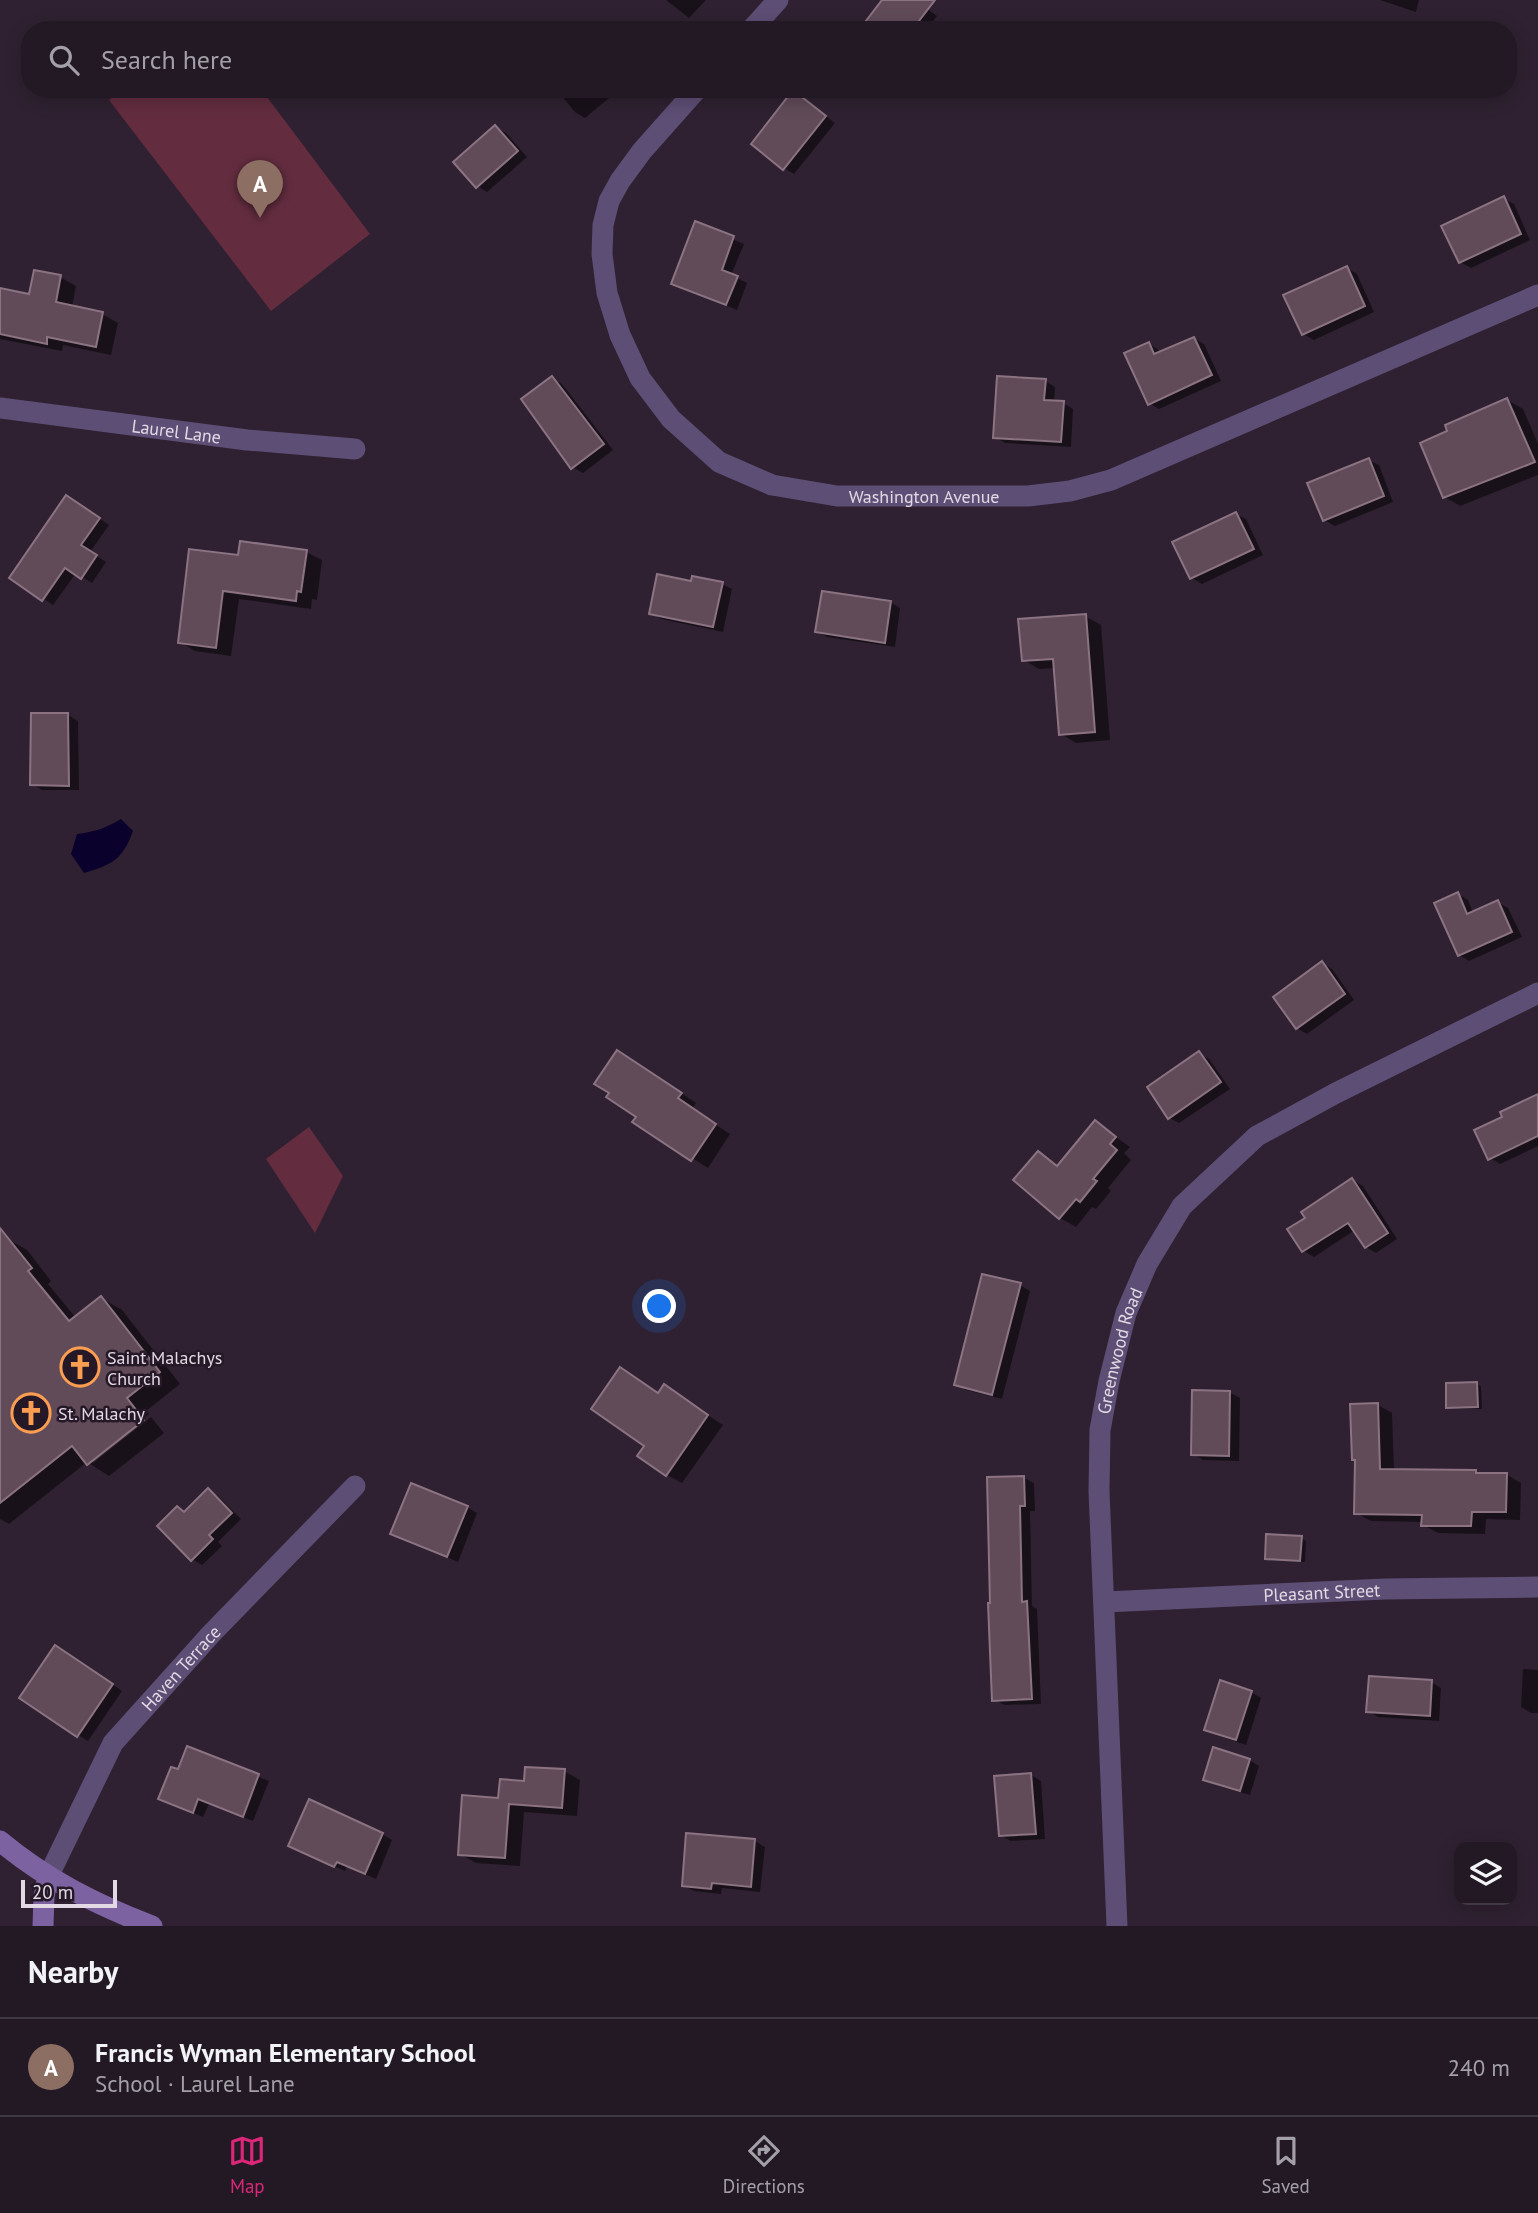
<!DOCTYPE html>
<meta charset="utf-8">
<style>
:root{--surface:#231925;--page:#2f2632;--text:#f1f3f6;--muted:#a3a0a7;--line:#403842;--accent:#db2777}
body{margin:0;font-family:"PT Sans",sans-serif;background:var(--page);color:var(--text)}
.controls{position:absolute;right:21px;bottom:21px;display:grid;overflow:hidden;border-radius:14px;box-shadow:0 4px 18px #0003}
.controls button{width:63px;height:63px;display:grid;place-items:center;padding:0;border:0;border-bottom:2px solid var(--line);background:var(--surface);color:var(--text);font:35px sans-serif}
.scale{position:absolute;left:21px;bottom:18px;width:96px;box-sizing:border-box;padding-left:7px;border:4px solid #e3d9e4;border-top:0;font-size:19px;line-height:24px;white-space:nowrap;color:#e3d9e4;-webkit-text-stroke:5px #251827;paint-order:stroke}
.you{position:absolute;left:660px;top:1307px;width:24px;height:24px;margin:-18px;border:5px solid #fff;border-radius:50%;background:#1a73e8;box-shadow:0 0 0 10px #1a73e833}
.badge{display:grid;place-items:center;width:46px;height:46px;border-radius:50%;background:var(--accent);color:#fff;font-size:23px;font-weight:700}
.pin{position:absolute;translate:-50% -58px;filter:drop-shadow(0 2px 4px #0008)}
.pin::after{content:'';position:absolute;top:37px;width:24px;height:21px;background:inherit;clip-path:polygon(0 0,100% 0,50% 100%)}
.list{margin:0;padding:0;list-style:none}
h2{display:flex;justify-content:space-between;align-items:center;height:91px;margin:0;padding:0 28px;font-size:30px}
h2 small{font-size:23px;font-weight:400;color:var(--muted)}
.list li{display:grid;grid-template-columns:46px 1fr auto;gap:21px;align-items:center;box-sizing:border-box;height:98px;padding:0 28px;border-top:2px solid var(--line)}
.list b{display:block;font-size:26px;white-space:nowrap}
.list p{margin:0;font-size:23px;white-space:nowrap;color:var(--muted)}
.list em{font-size:23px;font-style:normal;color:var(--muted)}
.icon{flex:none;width:38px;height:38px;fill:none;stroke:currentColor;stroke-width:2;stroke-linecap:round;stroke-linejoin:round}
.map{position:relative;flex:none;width:1538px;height:1926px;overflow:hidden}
.search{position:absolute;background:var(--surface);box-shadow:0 4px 18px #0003;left:21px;right:21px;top:21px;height:77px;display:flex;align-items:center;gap:18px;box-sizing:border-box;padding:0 24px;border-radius:28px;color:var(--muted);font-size:26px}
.sheet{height:189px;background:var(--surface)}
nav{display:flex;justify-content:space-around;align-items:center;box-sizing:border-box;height:98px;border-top:2px solid var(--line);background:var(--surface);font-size:19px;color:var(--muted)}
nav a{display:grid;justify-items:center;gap:4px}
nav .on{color:var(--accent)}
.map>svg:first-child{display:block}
.green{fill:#632d3f}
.water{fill:#0a012d}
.shadow{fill:#0007}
.building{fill:#614b59;stroke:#8b7382;stroke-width:2}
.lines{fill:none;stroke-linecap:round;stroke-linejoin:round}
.street{stroke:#5d4e75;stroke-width:21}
.secondary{stroke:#7c62a1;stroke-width:21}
.labels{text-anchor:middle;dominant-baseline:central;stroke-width:5;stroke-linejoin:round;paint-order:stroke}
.street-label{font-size:18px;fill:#e3d9e4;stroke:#251827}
.poi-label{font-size:18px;fill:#e3d9e4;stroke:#251827;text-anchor:start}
</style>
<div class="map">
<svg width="1538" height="1926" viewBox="0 0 1538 1926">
<rect width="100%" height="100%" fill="#2f2131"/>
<g class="green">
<path d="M124 89H261L370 234 271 311 109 100Z"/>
<path d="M309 1127 343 1176 315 1233 266 1159Z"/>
</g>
<path class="water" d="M121 819 133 831C123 859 112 865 84 873L71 854 77 834C94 832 106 828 121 819Z"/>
<g class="shadow">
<path d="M666 0H706L689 18Z"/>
<path d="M884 0H915L937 16 926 30H861Z"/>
<path d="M1380 0H1419L1416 12Z"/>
<path d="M556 89H620L585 118 575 112Z"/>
<path d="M794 92 835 123 794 174 784 168Z"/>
<path d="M496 128 506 133 527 157 487 192 477 186Z"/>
<path d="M1503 198 1514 204 1530 240 1471 268 1460 262Z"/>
<path d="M696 224 744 244 731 275 747 283 737 310 673 283Z"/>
<path d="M1347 268 1357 274 1374 312 1314 340 1303 334Z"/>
<path d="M60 277 76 286 72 307 102 314 118 323 111 355 63 345 62 351 0 339V290L30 296Z"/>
<path d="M1194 338 1204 344 1221 381 1159 409 1149 403V344L1159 350 1160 354Z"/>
<path d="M552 378 562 384 613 450 583 473 572 467Z"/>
<path d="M1045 381 1055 387 1054 402 1063 403 1073 409 1071 447 1005 443 995 437Z"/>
<path d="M1507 400 1523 409 1538 444V475L1460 506 1445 497 1450 432Z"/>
<path d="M1368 460 1379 465 1393 502 1335 526 1324 520Z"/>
<path d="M76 503 109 525 90 552 106 562 92 583 76 573 53 605 12 578Z"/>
<path d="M1236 514 1246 519 1263 555 1202 584 1192 578Z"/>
<path d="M306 552 322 560 317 600 312 599 311 609 239 599 231 656 195 651 180 642 240 557Z"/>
<path d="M692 583 722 584 732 589 723 632 661 619 651 613Z"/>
<path d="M890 602 900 608 895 647 827 637 817 631Z"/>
<path d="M1085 616 1101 625 1110 740 1076 743 1061 734 1055 668 1039 669 1024 660Z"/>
<path d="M68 715 78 721 79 790H42L32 784Z"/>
<path d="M1458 894 1468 900 1473 913 1498 902 1508 908 1522 937 1469 961 1459 955Z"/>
<path d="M1322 963 1332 969 1354 1000 1307 1034 1297 1028Z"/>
<path d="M1199 1054 1209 1059 1230 1089 1179 1123 1169 1118Z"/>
<path d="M633 1061 696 1103 692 1109 730 1134 708 1168 635 1122 638 1117Z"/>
<path d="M1538 1096V1146L1500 1164 1490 1158 1504 1118Z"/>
<path d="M1096 1123 1130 1147 1124 1153 1131 1160 1108 1188 1111 1191 1096 1209 1092 1207 1076 1227 1060 1218 1039 1153 1059 1166Z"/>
<path d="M1353 1180 1363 1186 1397 1239 1376 1253 1366 1247 1355 1230 1314 1257 1304 1251 1307 1219Z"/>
<path d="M6 1238 27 1250 51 1281 48 1284 76 1318 101 1298 122 1310 180 1384 146 1411 149 1414 93 1459V1463L151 1417 164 1433 109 1476 87 1462 9 1524 0 1519V1243Z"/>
<path d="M1020 1285 1030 1291 1002 1399 966 1390 956 1384Z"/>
<path d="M1477 1384 1481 1386 1482 1409H1452L1448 1407Z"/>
<path d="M665 1387 723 1425 682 1483 667 1475 647 1446 660 1395Z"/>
<path d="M1229 1392 1240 1398 1239 1461 1203 1460 1193 1454Z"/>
<path d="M1378 1405 1392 1413 1394 1471H1476L1481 1474H1506L1521 1483 1520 1520 1486 1519 1485 1534 1438 1533 1423 1525V1522L1371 1521 1356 1513Z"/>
<path d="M1024 1478 1034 1483 1035 1511H1030L1032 1606 1037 1609 1041 1704 1004 1705 994 1699 992 1605Z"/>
<path d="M208 1491 218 1496 241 1519 218 1542 222 1546 202 1565 192 1559 177 1508 186 1513Z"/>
<path d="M467 1507 477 1513 458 1562 393 1534Z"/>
<path d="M1301 1538 1306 1541 1305 1562 1271 1560 1267 1558Z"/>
<path d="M66 1653 122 1691 88 1741 78 1735Z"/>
<path d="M1523 1669 1538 1670V1713H1531L1521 1707Z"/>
<path d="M1431 1682 1441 1688 1439 1721 1378 1717 1368 1711Z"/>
<path d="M1251 1692 1261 1698 1246 1745 1216 1735 1206 1730Z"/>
<path d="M188 1748 269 1781 253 1821 209 1804 203 1817 160 1798 179 1772Z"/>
<path d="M1249 1760 1259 1766 1250 1795 1215 1785 1205 1779Z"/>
<path d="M564 1771 580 1780 577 1816 524 1812 520 1866 476 1863 460 1854 500 1800 525 1783Z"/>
<path d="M1031 1775 1041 1781 1045 1839 1011 1841 1000 1835Z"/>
<path d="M382 1834 392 1840 376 1879 347 1866 345 1871 300 1851Z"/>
<path d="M755 1841 765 1847 760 1892 722 1888 721 1894 694 1891 683 1885Z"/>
</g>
<g class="building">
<path d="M882 0H935L912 30H859Z"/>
<path d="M793 90 826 116 783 170 751 144Z"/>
<path d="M495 125 518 151 476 188 453 162Z"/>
<path d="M1504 196 1521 234 1459 263 1441 226Z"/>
<path d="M695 221 734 236 722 270 738 276 726 305 671 284Z"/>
<path d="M1347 266 1365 306 1302 335 1283 295Z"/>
<path d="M34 270 61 275 56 302 103 312 96 347 47 337V344L0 334V288L29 294Z"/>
<path d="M1194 337 1212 375 1148 405 1124 353 1149 342 1154 354Z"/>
<path d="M552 376 604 444 571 469 521 399Z"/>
<path d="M997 376 1046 379 1044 400 1064 401 1061 442 993 438Z"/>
<path d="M1507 398 1535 462 1443 498 1420 443 1447 431 1445 425Z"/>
<path d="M1369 458 1384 496 1323 521 1307 483Z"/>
<path d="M66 495 100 518 81 545 97 555 81 579 65 568 42 601 9 578Z"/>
<path d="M1236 512 1254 549 1190 579 1172 542Z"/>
<path d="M240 541 307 550 301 592 297 591 296 601 223 591 216 648 178 643 189 549 238 555Z"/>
<path d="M657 574 691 581 692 576 723 582 713 627 649 614Z"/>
<path d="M822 591 891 601 885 643 815 632Z"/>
<path d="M1086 614 1095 732 1059 735 1053 659 1022 661 1018 619Z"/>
<path d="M31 713H68L69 786 30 785Z"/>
<path d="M1458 892 1467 914 1498 900 1512 932 1458 956 1434 903Z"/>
<path d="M1322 961 1345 994 1296 1029 1273 997Z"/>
<path d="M617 1050 682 1093 678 1098 716 1124 691 1161 632 1122 636 1117 606 1097 609 1093 594 1084Z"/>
<path d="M1199 1051 1221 1082 1168 1119 1147 1087Z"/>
<path d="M1538 1094V1136L1488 1160 1474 1130 1502 1117 1500 1112Z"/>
<path d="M1095 1120 1116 1137 1110 1144 1117 1150 1093 1179 1097 1181 1080 1202 1076 1199 1059 1219 1013 1180 1038 1151 1057 1166Z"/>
<path d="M1352 1178 1388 1233 1365 1248 1348 1223 1302 1252 1287 1229 1305 1218 1301 1212Z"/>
<path d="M0 1228 32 1268 28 1271 69 1321 101 1296 160 1372 127 1398 144 1420 87 1465 72 1446 0 1503Z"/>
<path d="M982 1274 1021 1283 992 1395 954 1385Z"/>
<path d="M620 1367 658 1393 664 1384 708 1415 666 1476 637 1456 644 1446 591 1409Z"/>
<path d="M1477 1382 1478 1407 1446 1408V1383Z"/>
<path d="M1192 1390 1230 1391 1229 1456 1191 1455Z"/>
<path d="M1378 1403 1380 1469 1476 1470V1473H1507L1506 1512H1472L1471 1526H1421L1422 1515 1354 1514 1355 1460H1352L1350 1404Z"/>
<path d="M1024 1476 1025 1506H1020L1022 1602 1027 1601 1032 1699 992 1701 988 1603H990L987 1477Z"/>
<path d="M411 1483 468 1506 447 1557 390 1534Z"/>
<path d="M208 1488 232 1513 209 1535 213 1539 191 1561 157 1526 177 1506 184 1512Z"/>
<path d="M1266 1534 1302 1536 1300 1561 1265 1559Z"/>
<path d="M55 1645 113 1684 77 1737 19 1698Z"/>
<path d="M1369 1676 1432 1680 1430 1716 1366 1712Z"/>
<path d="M1220 1680 1252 1691 1236 1740 1204 1730Z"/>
<path d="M187 1746 259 1774 243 1817 198 1799 193 1813 158 1799 171 1767 178 1769Z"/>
<path d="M1213 1747 1250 1759 1240 1791 1203 1780Z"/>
<path d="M525 1767 565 1769 562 1808 509 1804 505 1858 458 1855 462 1795 498 1798 500 1779 524 1781Z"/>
<path d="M1031 1773 1036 1834 999 1836 994 1776Z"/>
<path d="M309 1799 383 1833 365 1874 337 1862 334 1867 288 1846Z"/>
<path d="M686 1833 755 1839 751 1887 712 1883 711 1889 682 1886Z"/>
</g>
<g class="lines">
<g class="street">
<path d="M751 30 778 0"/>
<path id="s1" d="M697 89 642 151 620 181 609 201 603 225 602 254 607 293 620 335 640 378 671 419 719 462 772 485 837 496H1028L1070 491 1111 480 1538 295"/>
<path id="s2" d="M0 408 247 440 355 449"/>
<path id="s3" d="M1105 1602 1385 1589 1538 1587"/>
<path id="s4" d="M48 1877 113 1743 211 1634 355 1486"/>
<path id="s5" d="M1117 1926 1099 1491 1100 1430 1109 1381 1126 1313 1147 1264 1182 1206 1257 1136 1336 1093 1538 993"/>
</g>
<g class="secondary">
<path d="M0 1841C47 1880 95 1904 152 1926"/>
<path d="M43 1926 44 1896 48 1877"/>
</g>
</g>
<defs>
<g id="church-ring" transform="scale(2.0125)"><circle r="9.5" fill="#251827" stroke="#fb9e51" stroke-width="1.5"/><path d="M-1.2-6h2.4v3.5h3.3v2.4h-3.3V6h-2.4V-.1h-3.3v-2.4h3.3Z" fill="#fb9e51"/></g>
</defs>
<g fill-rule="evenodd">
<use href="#church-ring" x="80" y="1367"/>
<use href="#church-ring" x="31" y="1413"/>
</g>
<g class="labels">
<g class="street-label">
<text stroke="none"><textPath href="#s2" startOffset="178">Laurel Lane</textPath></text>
<text stroke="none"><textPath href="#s1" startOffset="654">Washington Avenue</textPath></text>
<text stroke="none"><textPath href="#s5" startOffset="578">Greenwood Road</textPath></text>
<text stroke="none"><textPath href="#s3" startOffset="217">Pleasant Street</textPath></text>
<text stroke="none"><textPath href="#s4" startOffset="250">Haven Terrace</textPath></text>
</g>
<g class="poi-label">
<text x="107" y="1357">Saint Malachys<tspan x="107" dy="21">Church</tspan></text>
<text x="58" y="1413">St. Malachy</text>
</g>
</g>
</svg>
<div class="controls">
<button><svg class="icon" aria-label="layers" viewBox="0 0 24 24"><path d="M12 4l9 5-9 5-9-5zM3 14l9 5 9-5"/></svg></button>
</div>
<div class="scale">20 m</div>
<div class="you"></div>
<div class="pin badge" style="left:260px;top:218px;background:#8d6e63">A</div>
<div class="search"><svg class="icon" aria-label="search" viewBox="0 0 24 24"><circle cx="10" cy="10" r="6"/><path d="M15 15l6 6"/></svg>Search here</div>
</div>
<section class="sheet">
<h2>Nearby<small></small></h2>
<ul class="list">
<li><span class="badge" style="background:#8d6e63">A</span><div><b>Francis Wyman Elementary School</b><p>School · Laurel Lane</p></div><em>240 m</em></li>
</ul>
</section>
<nav>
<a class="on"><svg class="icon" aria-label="map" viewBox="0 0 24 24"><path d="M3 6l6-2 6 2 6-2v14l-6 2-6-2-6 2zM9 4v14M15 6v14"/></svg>Map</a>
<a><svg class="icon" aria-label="directions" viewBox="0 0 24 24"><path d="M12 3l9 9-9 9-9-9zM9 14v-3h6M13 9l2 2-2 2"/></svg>Directions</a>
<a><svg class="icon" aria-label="saved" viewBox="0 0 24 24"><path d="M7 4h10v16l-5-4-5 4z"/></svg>Saved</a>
</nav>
